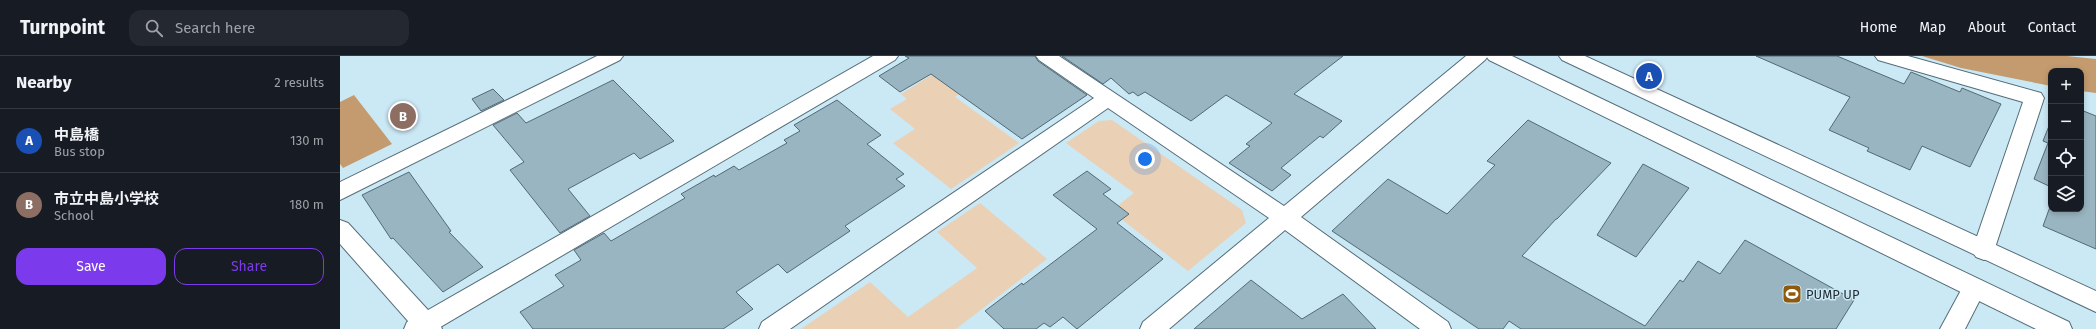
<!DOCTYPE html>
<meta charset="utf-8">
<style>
:root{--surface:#171b24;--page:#242831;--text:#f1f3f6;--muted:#9ea1a6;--line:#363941;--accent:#7c3aed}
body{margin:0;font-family:"Fira Sans","Noto Sans JP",sans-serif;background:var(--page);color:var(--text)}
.controls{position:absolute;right:12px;top:12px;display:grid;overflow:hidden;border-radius:8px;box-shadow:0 2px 6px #0003}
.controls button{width:36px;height:36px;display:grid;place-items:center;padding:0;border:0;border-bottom:1px solid var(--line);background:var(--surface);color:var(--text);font:20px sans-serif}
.you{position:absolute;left:805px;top:103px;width:14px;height:14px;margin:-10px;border:3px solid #fff;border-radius:50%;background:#1a73e8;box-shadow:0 0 0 6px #1a73e833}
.badge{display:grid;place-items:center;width:26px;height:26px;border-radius:50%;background:var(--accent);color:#fff;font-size:13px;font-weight:700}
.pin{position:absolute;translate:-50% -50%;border:2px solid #fff;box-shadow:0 1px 4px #0006}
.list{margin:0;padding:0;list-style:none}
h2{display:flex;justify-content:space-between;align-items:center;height:52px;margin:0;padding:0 16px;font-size:17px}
h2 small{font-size:13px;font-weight:400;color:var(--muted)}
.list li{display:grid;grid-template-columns:26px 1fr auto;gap:12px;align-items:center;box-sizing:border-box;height:64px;padding:0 16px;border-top:1px solid var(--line)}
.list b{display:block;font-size:15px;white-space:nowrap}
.list p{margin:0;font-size:13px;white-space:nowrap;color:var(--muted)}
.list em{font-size:13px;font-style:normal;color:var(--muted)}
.actions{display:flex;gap:8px;padding:12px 16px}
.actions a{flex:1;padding:9px 0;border:1px solid var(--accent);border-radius:12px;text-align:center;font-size:14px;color:var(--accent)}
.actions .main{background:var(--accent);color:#fff}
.icon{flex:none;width:22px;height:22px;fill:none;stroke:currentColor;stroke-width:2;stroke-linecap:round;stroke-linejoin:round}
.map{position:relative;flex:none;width:1756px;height:273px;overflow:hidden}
header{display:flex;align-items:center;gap:24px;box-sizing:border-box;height:56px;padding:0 20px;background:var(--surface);border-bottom:1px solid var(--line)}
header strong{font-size:19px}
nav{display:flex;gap:22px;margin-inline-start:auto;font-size:14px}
.search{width:280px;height:36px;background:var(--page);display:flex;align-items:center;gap:10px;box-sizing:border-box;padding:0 14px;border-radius:12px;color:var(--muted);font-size:15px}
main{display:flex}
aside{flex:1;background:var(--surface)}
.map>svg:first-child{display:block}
.green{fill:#ead0b5}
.water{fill:#c49b6f}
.building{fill:#9ab5c2;stroke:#516a76}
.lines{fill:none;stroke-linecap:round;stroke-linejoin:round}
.minor-casing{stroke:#546d79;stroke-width:2}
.tertiary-casing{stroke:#546d79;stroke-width:2}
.minor{fill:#fff;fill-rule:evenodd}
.tertiary{fill:#fff;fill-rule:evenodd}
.labels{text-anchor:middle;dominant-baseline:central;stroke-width:3;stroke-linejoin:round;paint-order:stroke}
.poi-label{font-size:13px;fill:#1e292e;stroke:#cbe8f5;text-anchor:start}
</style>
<header>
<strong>Turnpoint</strong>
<div class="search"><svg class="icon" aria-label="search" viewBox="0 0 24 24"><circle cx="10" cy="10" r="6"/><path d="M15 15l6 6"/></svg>Search here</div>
<nav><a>Home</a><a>Map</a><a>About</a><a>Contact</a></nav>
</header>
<main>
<aside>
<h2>Nearby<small>2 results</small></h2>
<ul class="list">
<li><span class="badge" style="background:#1a4fb4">A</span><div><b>中島橋</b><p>Bus stop</p></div><em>130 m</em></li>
<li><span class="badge" style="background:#8d6e63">B</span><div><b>市立中島小学校</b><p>School</p></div><em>180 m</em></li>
</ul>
<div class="actions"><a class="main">Save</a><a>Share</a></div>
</aside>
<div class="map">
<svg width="1756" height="273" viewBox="0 0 1756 273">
<rect width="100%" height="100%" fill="#cbe8f5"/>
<g class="green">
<path d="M604 11 631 30 615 41 679 87 611 133 553 87 575 73 550 53 567 43 561 38Z"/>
<path d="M772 64 902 154 906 167 848 215 771 155 794 137 726 87 759 65Z"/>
<path d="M640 147 707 203 616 273H461L530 226 568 261 637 212 597 176Z"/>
</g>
<g class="water">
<path d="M1582 0H1727L1756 3V37L1741 35V15H1711V30L1621 12Z"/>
<path d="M14 39 52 88 3 112 0 108V46Z"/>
</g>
<g class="building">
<path d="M565 0H695L698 5 747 39 682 83 591 18 560 36 539 20 569 2Z"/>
<path d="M722 0H1003L954 38 1002 65 983 82 980 80 941 112 951 119 932 135 889 107 910 90 906 88 932 67 886 39 851 65 805 36 798 40 793 36 789 38 771 22 763 28Z"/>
<path d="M1416 0H1497L1564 28 1571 16 1620 36 1622 32 1661 48 1630 111 1582 90 1570 114 1527 95 1529 92 1489 74 1510 41Z"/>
<path d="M273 24 334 85 300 103 294 97 228 133 250 160 220 177 170 114 184 106 153 69 177 57 186 67Z"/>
<path d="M153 33 164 44 141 55 132 43Z"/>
<path d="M497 44 541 79 527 88 564 118 556 123 565 130 505 170 510 175 447 217 438 208 396 236 413 253 383 273H193L180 256 224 230 215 219 241 204 234 194 264 177 271 185 345 142 341 138 374 119 375 121 394 110 399 114 447 87 444 84 460 75 454 69Z"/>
<path d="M1741 54 1756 60V193L1703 170 1711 148V153H1741Z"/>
<path d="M1188 64 1271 107 1217 163H1216L1182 200 1305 270 1340 224 1343 226 1358 205 1380 218 1405 184 1514 244 1496 273H1181L1169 265 1163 273H1139L992 175 1048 123 1107 158 1155 109 1147 105Z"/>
<path d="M1711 65V131L1694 123 1708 87 1703 85Z"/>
<path d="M1303 108 1349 132 1296 201 1257 179Z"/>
<path d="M747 115 771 133 763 138 789 158 777 167 823 203 737 273 723 261 710 271 704 267 696 273H664L645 255 682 227 683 229 757 173 713 139Z"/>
<path d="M69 116 111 175 109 176 143 211 103 236 53 182 51 183 22 139Z"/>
<path d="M911 224 962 263 1003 238 1036 273H854Z"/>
</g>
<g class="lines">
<g class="minor-casing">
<g id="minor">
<path d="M257 0H283L280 4 0 144V126Z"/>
<path d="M533 0H558L555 4 97 273H64L67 266Z"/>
<path d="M696 0H719L944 150 1126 0H1148L1145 4 961 161 1108 266 1111 273H1080L945 174 829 273H800L803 266 929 162 768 52 450 273H419L422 266 754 42 699 4Z"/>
<path d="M1535 0H1568L1701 37 1704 42 1652 201 1644 204 1636 201 1632 195 1683 46 1538 4Z"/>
<path d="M1634 222 1642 225 1646 232 1625 273H1600L1626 225Z"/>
</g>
</g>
<g class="tertiary-casing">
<g id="tertiary">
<path d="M1146 0H1172L1729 266 1732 273H1696L1149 4Z"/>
<path d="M1219 0H1245L1756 235V256L1222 4Z"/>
<path d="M0 164 8 167 99 266 102 273H75L0 188Z"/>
</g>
</g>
<use href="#minor" class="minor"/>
<use href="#tertiary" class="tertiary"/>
</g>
<defs>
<g id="stadium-square" transform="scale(1)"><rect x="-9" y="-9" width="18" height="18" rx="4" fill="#905a0e" stroke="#cbe8f5"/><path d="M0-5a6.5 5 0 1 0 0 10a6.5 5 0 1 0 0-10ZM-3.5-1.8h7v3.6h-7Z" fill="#fff"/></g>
</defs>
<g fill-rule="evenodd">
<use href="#stadium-square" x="1452" y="238"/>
</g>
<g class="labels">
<g class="poi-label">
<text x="1466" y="238">PUMP UP</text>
</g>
</g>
</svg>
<div class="controls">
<button>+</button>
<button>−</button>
<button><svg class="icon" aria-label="locate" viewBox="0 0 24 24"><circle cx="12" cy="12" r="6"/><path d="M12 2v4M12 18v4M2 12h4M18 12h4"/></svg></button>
<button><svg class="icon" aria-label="layers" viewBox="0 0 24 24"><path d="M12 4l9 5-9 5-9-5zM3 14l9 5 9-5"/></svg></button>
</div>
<div class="you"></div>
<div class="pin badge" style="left:1309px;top:20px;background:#1a4fb4">A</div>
<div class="pin badge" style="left:63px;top:60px;background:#8d6e63">B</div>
</div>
</main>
